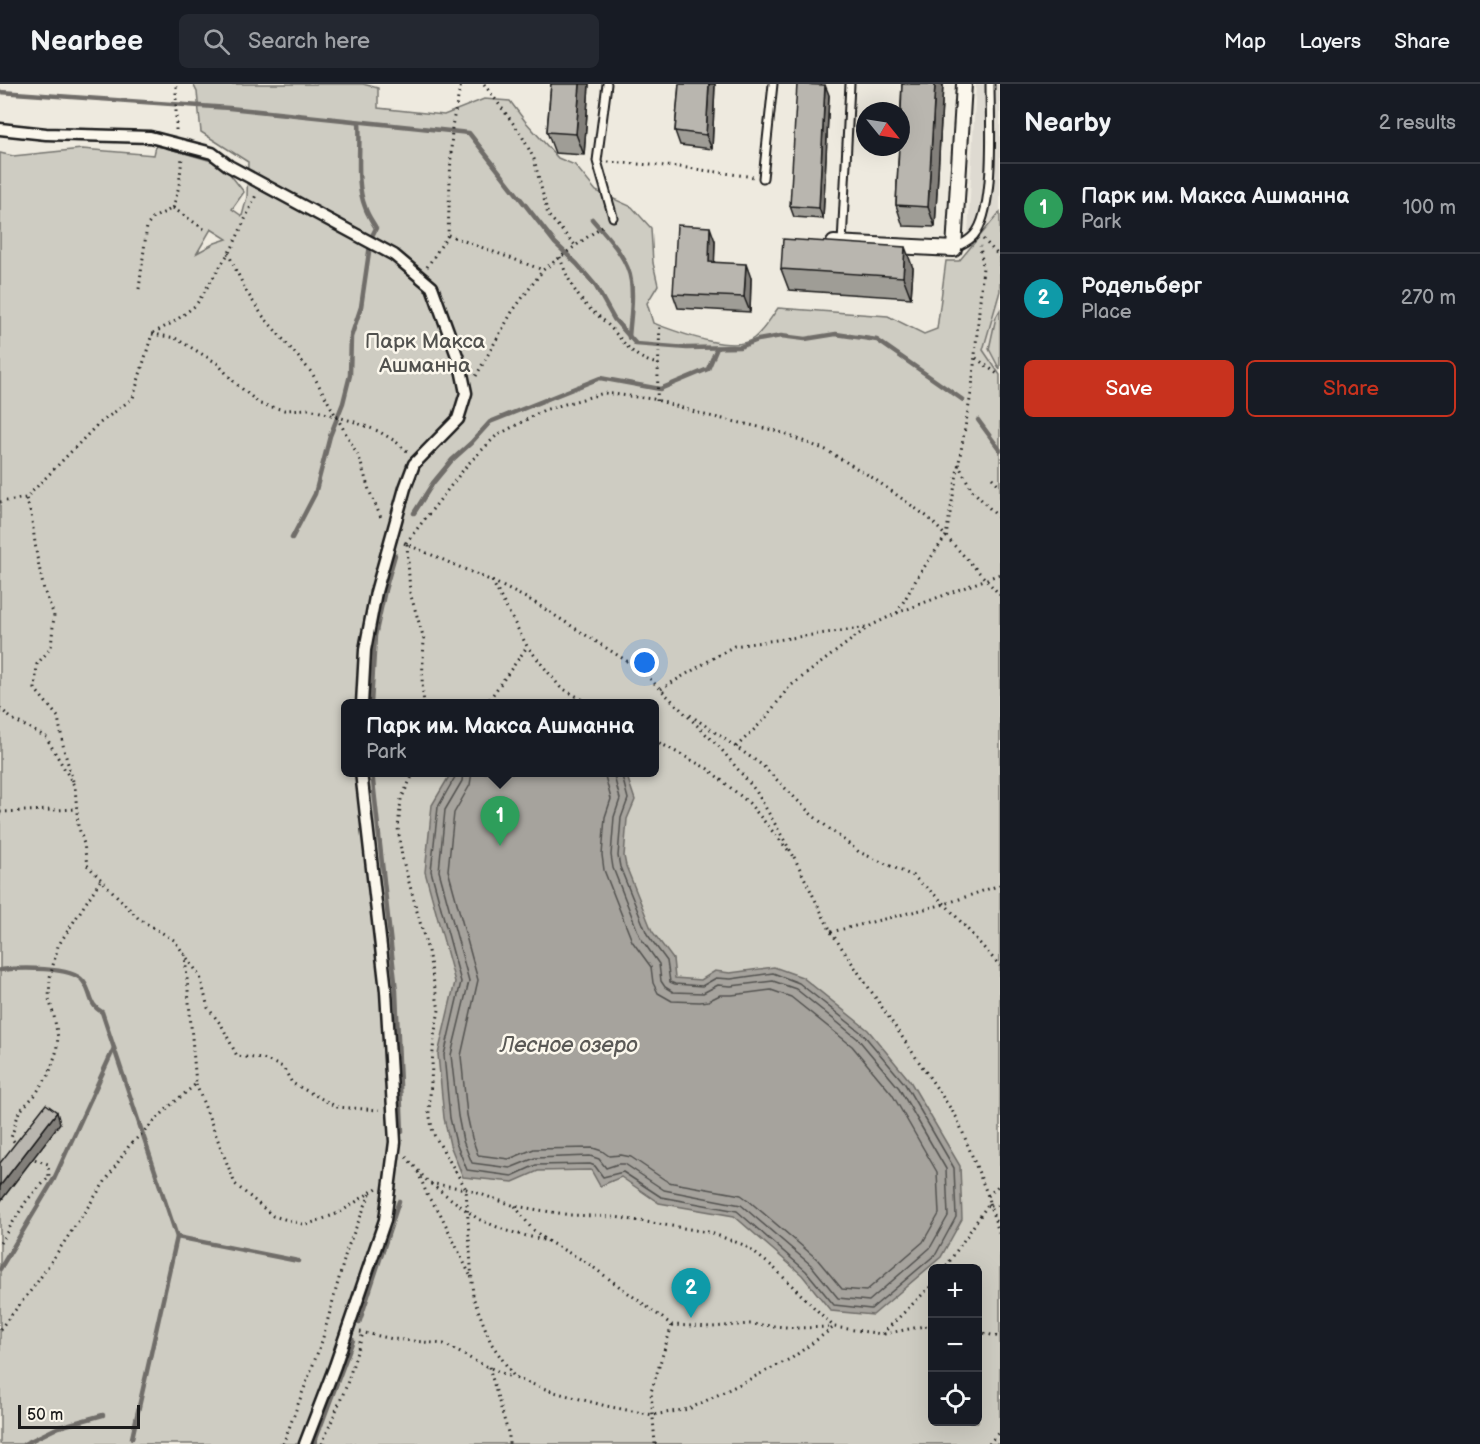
<!DOCTYPE html>
<meta charset="utf-8">
<style>
:root{--surface:#171b24;--page:#242831;--text:#f1f3f6;--muted:#9ea1a6;--line:#363941;--accent:#c8321e}
body{margin:0;font-family:"Balsamiq Sans",sans-serif;background:var(--page);color:var(--text)}
.controls{position:absolute;right:18px;bottom:18px;display:grid;overflow:hidden;border-radius:9px;box-shadow:0 6px 24px #0002}
.controls button{width:54px;height:54px;display:grid;place-items:center;padding:0;border:0;border-bottom:2px solid var(--line);background:var(--surface);color:var(--text);font:30px sans-serif}
.compass{position:absolute;left:856px;top:18px;width:54px;height:54px;border-radius:50%;background:var(--surface);box-shadow:0 6px 24px #0002;rotate:120deg}
.scale{position:absolute;left:18px;bottom:15px;width:122px;box-sizing:border-box;padding-left:6px;border:3px solid #1c1c1c;border-top:0;font-size:16px;line-height:21px;white-space:nowrap;color:#1c1c1c;-webkit-text-stroke:4px #fbf7ec;paint-order:stroke}
.you{position:absolute;left:645px;top:579px;width:21px;height:21px;margin:-15px;border:4px solid #fff;border-radius:50%;background:#1a73e8;box-shadow:0 0 0 9px #1a73e833}
.badge{display:grid;place-items:center;width:39px;height:39px;border-radius:50%;background:var(--accent);color:#fff;font-size:20px;font-weight:700}
.pin{position:absolute;translate:-50% -50px;filter:drop-shadow(0 2px 3px #0008)}
.pin::after{content:'';position:absolute;top:32px;width:21px;height:18px;background:inherit;clip-path:polygon(0 0,100% 0,50% 100%)}
.popup{position:absolute;left:341px;top:615px;width:318px;height:78px;box-sizing:border-box;display:grid;place-content:center;border-radius:9px;background:var(--surface);filter:drop-shadow(0 2px 4px #0005);font-size:20px;white-space:nowrap;color:var(--muted)}
.popup b{font-size:22px;color:var(--text)}
.popup::after{content:'';position:absolute;left:50%;top:100%;margin-left:-12px;border:12px solid transparent;border-top-color:var(--surface)}
.list{margin:0;padding:0;list-style:none}
h2{display:flex;justify-content:space-between;align-items:center;height:78px;margin:0;padding:0 24px;font-size:26px}
h2 small{font-size:20px;font-weight:400;color:var(--muted)}
.list li{display:grid;grid-template-columns:39px 1fr auto;gap:18px;align-items:center;box-sizing:border-box;height:90px;padding:0 24px;border-top:2px solid var(--line)}
.list b{display:block;font-size:22px;white-space:nowrap}
.list p{margin:0;font-size:20px;white-space:nowrap;color:var(--muted)}
.list em{font-size:20px;font-style:normal;color:var(--muted)}
.actions{display:flex;gap:12px;padding:18px 24px}
.actions a{flex:1;padding:14px 0;border:2px solid var(--accent);border-radius:9px;text-align:center;font-size:21px;color:var(--accent)}
.actions .main{background:var(--accent);color:#fff}
.icon{flex:none;width:33px;height:33px;fill:none;stroke:currentColor;stroke-width:2;stroke-linecap:round;stroke-linejoin:round}
.map{position:relative;flex:none;width:1000px;height:1360px;overflow:hidden}
header{display:flex;align-items:center;gap:36px;box-sizing:border-box;height:84px;padding:0 30px;background:var(--surface);border-bottom:2px solid var(--line)}
header strong{font-size:28px}
nav{display:flex;gap:33px;margin-inline-start:auto;font-size:21px}
.search{width:420px;height:54px;background:var(--page);display:flex;align-items:center;gap:15px;box-sizing:border-box;padding:0 21px;border-radius:9px;color:var(--muted);font-size:22px}
main{display:flex}
aside{flex:1;background:var(--surface)}
.map>svg:first-child{display:block}
.built{fill:#dedad1}
.green{fill:#ceccc2;stroke:#75746f;stroke-width:1.5;fill-rule:evenodd}
.water{fill:#a6a39d;stroke:#6f6d69;stroke-width:1.5}
.lines{fill:none;stroke-linecap:round;stroke-linejoin:round}
.shore{stroke:#535250;stroke-width:1.5}
.stream{stroke:#6f6d69;stroke-width:4.5}
.service-casing{stroke:#1c1c1c;stroke-width:11}
.pedestrian-casing{stroke:#1c1c1c;stroke-width:15}
.minor-casing{stroke:#1c1c1c;stroke-width:18}
.path{stroke:#1c1c1c;stroke-width:3;stroke-dasharray:1.5 4.5;stroke-linecap:butt}
.service{stroke:#fbf7ec;stroke-width:7}
.pedestrian{stroke:#fbf7ec;stroke-width:10}
.minor{stroke:#fbf7ec;stroke-width:14}
.wall{fill:#9f9d96;stroke:#1c1c1c;stroke-width:1.5}
.shaded-wall{fill:#827f7a;stroke:#1c1c1c;stroke-width:1.5}
.building{fill:#b9b6af;stroke:#1c1c1c;stroke-width:1.5}
.labels{text-anchor:middle;dominant-baseline:central;stroke-width:5;stroke-linejoin:round;paint-order:stroke}
.park-label{font-size:21px;fill:#51514e;stroke:#fbf7ec}
.water-label{font-size:22px;font-style:italic;fill:#5a5956;stroke:#fbf7ec}
</style>
<header>
<strong>Nearbee</strong>
<div class="search"><svg class="icon" aria-label="search" viewBox="0 0 24 24"><circle cx="10" cy="10" r="6"/><path d="M15 15l6 6"/></svg>Search here</div>
<nav><a>Map</a><a>Layers</a><a>Share</a></nav>
</header>
<main>
<div class="map">
<svg width="1000" height="1360" viewBox="0 0 1000 1360">
<rect width="100%" height="100%" fill="#eeeadf"/>
<filter id="ink" filterUnits="userSpaceOnUse"><feTurbulence type="fractalNoise" baseFrequency=".0167" numOctaves="2"/><feDisplacementMap in="SourceGraphic" scale="12" xChannelSelector="R" yChannelSelector="G"/><feConvolveMatrix kernelMatrix="1 2 1 2 8 2 1 2 1" color-interpolation-filters="sRGB"/></filter>
<g filter="url(#ink)">
<path class="built" d="M976 0H1000V308L962 263Z"/>
<g class="green">
<path d="M193 0H363L378 4V24L444 31 484 15 510 17 525 37 558 74 575 81 596 107 632 123 651 144 653 179 658 201 647 219 653 239C675 247 734 271 754 254 763 247 771 234 778 224L888 232 924 250 937 245 946 177H959L1000 128V207L983 266 1000 291V1360H0V69L13 72 82 65 154 71 156 62 167 64 222 80 244 108 232 125 242 132 247 113 248 78 201 48 197 8ZM211 145 227 155 215 159 197 169ZM346 620H654V688H346ZM932 1184H978V1338H932Z"/>
<path d="M1000 226V286L989 265 996 233Z"/>
</g>
<path class="water" d="M451 689H626L635 716 627 735 624 772 626 782 652 847 673 875 675 894 701 896 715 887 730 889 774 883 802 893 868 946 910 997 960 1082 962 1135 941 1173 873 1231 831 1227 802 1191 734 1132 659 1119 621 1093 600 1102 591 1086 538 1087 513 1098 463 1093 450 1061 444 1034 438 970 455 898 425 788 432 721Z"/>
<g class="lines">
<g class="shore">
<path d="M456 688 455 693 438 723 431 787 461 898 444 971 450 1034 456 1059 467 1086 512 1092 536 1081 590 1080 595 1082 603 1093 623 1088 661 1113 737 1127 806 1187 834 1221 871 1225 936 1170 956 1133 954 1084 905 1000 863 950 799 899 773 889 731 895 716 894 702 902 675 900 670 898 667 877 647 850 620 783 618 772 621 734 628 715 621 688"/>
<path d="M463 688 462 697 445 726 439 787 469 897 451 971 458 1032 463 1057 472 1079 510 1084 535 1074 590 1072 599 1075 606 1084 618 1080H625L664 1106 741 1121 811 1181 838 1214 869 1217 930 1164 948 1132 946 1085 899 1004 858 955 796 905 773 897 731 902 718 901 703 909 673 908 665 903 661 897 659 880 640 853 613 784 611 771 614 733 620 715 613 688"/>
<path d="M472 688 470 701 454 729 448 786 478 896 461 972 467 1031 472 1054 478 1071 509 1075 534 1065 593 1064 602 1067 609 1072 621 1071 631 1073 668 1098 741 1111 748 1116 817 1175 842 1205 866 1207 923 1158 939 1130 937 1088 892 1010 852 962 791 913 771 906 732 911H720L708 917 700 918 672 917 658 909 653 899 651 883 632 857 604 786 602 771 605 733 611 715 604 688"/>
</g>
<g class="stream">
<path d="M0 8 229 24 469 49 555 159 577 180 595 201 614 235 636 260 687 264 740 263 758 256 781 252 805 255 836 250 877 256 963 316"/>
<path d="M592 135C607 153 628 173 631 197 634 215 630 236 629 254"/>
<path d="M978 336 1000 366"/>
<path d="M414 429 433 399 452 376 471 359 490 338 600 294 660 305 708 285 717 264"/>
<path d="M292 454 315 410 330 352 343 319 350 291 351 253 361 223 371 154 376 144C372 137 367 130 365 123 355 97 361 65 359 38"/>
<path d="M371 620 375 552 385 506 395 471"/>
<path d="M372 688 396 907 402 1048"/>
<path d="M0 886C18 884 72 882 83 897 92 908 88 921 102 928L177 1153 132 1354"/>
<path d="M177 1153 298 1177"/>
<path d="M0 1185 54 1095 114 964"/>
<path d="M359 1239 399 1117"/>
<path d="M24 1360 59 1343 103 1331"/>
<path d="M314 1360 353 1256"/>
</g>
<g class="service-casing">
<g id="service">
<path d="M607 0 597 77 613 133"/>
<path d="M763 94 773 0"/>
<path d="M842 159 850 0"/>
<path d="M955 164C963 159 972 156 977 147 995 119 990 36 990 0"/>
</g>
</g>
<g class="pedestrian-casing">
<g id="pedestrian">
<path d="M0 45 46 50 150 53 212 69 229 82 394 171 432 203 460 280 466 309 458 335 414 380 405 404 376 508 365 566 362 620"/>
<path d="M305 1360 335 1282 385 1136 395 1058 386 907 361 688"/>
</g>
</g>
<g class="minor-casing">
<path id="minor" d="M834 159 954 165 964 0"/>
</g>
<g class="path">
<path d="M484 0 521 50 534 75 548 131 575 161"/>
<path d="M176 46V0"/>
<path d="M608 78 680 83 754 93"/>
<path d="M173 124 207 147"/>
<path d="M448 151 543 186"/>
<path d="M983 155 1000 173"/>
<path d="M228 169 246 207 262 231 312 289 359 373 369 406 382 436"/>
<path d="M560 173C565 189 573 206 584 219 590 226 598 231 605 238 624 256 631 275 659 280"/>
<path d="M427 183 448 151 452 42 461 0"/>
<path d="M139 205 147 142 153 134 173 124 179 102 182 73"/>
<path d="M153 249 174 238 196 221 233 162 256 111"/>
<path d="M976 274 1000 292"/>
<path d="M476 292 512 228 543 186 605 140"/>
<path d="M657 317 660 239"/>
<path d="M958 380 972 406 1000 435"/>
<path d="M992 394 1000 402"/>
<path d="M0 418 26 414"/>
<path d="M404 459 492 497 532 517 641 586 721 665 756 707 794 773"/>
<path d="M406 459 468 380 496 352 544 326 604 309 653 315 705 331 777 347 826 366 873 394 929 434 1000 511"/>
<path d="M407 460 410 509 424 555 422 600 424 620"/>
<path d="M492 497 527 562 560 603 590 620"/>
<path d="M897 529 920 489 946 452 972 304 983 183 980 162"/>
<path d="M661 605 734 562 868 543 897 529 1000 490"/>
<path d="M486 620 527 563"/>
<path d="M0 624 12 635 46 653 75 703 78 741 84 760 87 781 139 835 174 856 200 892 208 924 222 942 237 972 263 975 283 983 292 999 337 1023 379 1026"/>
<path d="M690 631 762 681 812 731 859 768 913 792 945 820 1000 882"/>
<path d="M654 656 708 685 749 719 788 766"/>
<path d="M736 663 764 636 789 603 867 544"/>
<path d="M414 688 401 715 398 744 402 773 428 867 439 926 434 952 429 1028 433 1049 466 1105 473 1213 491 1259 515 1294 554 1308 606 1322 653 1331 689 1325 738 1301 792 1274 834 1243"/>
<path d="M73 697 64 666 58 633 35 605 37 580 51 564 54 531 44 506 37 473 31 430 26 414 96 342 133 314 152 250 175 254 217 279 234 298 260 320 284 326 310 325 352 337 378 347 395 357 408 368"/>
<path d="M0 728 78 725"/>
<path d="M794 773 831 848 957 1034 988 1112 989 1119 945 1184"/>
<path d="M831 848 945 820 1000 801"/>
<path d="M196 1000 235 1100 273 1132 306 1141 339 1129 377 1104"/>
<path d="M18 1062 11 1054 19 1028 35 1011 49 990 56 969 58 954 54 932 49 915 50 893 58 862 100 797"/>
<path d="M406 1073 429 1099 466 1105 515 1122 570 1131 615 1133 708 1148 744 1161 773 1183 834 1243 882 1250 932 1201"/>
<path d="M418 1088 428 1113 439 1127 470 1191"/>
<path d="M431 1100 478 1135 507 1147 547 1157"/>
<path d="M988 1112 1000 1100"/>
<path d="M989 1119 1000 1151"/>
<path d="M515 1122 532 1145 549 1158 586 1178 672 1241 712 1243 750 1240 797 1244 833 1243"/>
<path d="M990 1122 1000 1121"/>
<path d="M0 1159 27 1116 49 1093 48 1080 31 1074"/>
<path d="M0 1245 36 1200 129 1062 172 1020 196 1000 185 871"/>
<path d="M360 1248 393 1255 444 1260 475 1277 513 1294"/>
<path d="M978 1248 1000 1253"/>
<path d="M884 1250 924 1242 932 1243"/>
<path d="M489 1283 509 1352V1360"/>
<path d="M283 1360 322 1257 347 1165 370 1110"/>
<path d="M322 1360 346 1303 363 1249"/>
<path d="M655 1360 651 1308 672 1241"/>
<path d="M989 1360 1000 1347"/>
</g>
<use href="#service" class="service"/>
<use href="#pedestrian" class="pedestrian"/>
<use href="#minor" class="minor"/>
</g>
<g class="wall">
<path d="M551 0H589L584 71 555 69 547 48Z"/>
<path d="M679 0H715L712 65 680 61 675 47Z"/>
<path d="M902 0H943L935 143 903 142 896 121Z"/>
<path d="M829 11 823 135 794 133 790 122Z"/>
<path d="M715 157 714 179 751 194 750 228 678 224 673 210Z"/>
<path d="M913 184 911 214 789 206 781 185Z"/>
</g>
<g class="shaded-wall">
<path d="M580 0H589L584 71 576 50Z"/>
<path d="M709 0H715L712 65 706 51Z"/>
<path d="M935 0H943L935 143 928 123Z"/>
<path d="M825 1 829 11 823 135 819 124Z"/>
<path d="M710 143 715 157 714 193 709 178Z"/>
<path d="M905 163 913 184 911 214 903 193Z"/>
<path d="M746 180 751 194 750 228 744 213Z"/>
<path d="M57 1028 60 1039 0 1118V1102Z"/>
</g>
<g class="building">
<path d="M551 0H580L576 50 547 48Z"/>
<path d="M679 0H709L706 51 675 47Z"/>
<path d="M797 0 825 1 819 124 790 122Z"/>
<path d="M902 0H935L928 123 896 121 899 63H901V27Z"/>
<path d="M677 141 710 143 709 178 746 180 744 213 673 210Z"/>
<path d="M783 155 905 163 903 193 781 185Z"/>
<path d="M46 1020 57 1028 0 1102V1079Z"/>
</g>
</g>
<g class="labels">
<g class="park-label">
<text x="425" y="257">Парк Макса<tspan x="425" dy="24">Ашманна</tspan></text>
</g>
<g class="water-label">
<text x="569" y="961">Лесное озеро</text>
</g>
</g>
</svg>
<div class="controls">
<button>+</button>
<button>−</button>
<button><svg class="icon" aria-label="locate" viewBox="0 0 24 24"><circle cx="12" cy="12" r="6"/><path d="M12 2v4M12 18v4M2 12h4M18 12h4"/></svg></button>
</div>
<svg class="compass" viewBox="-18 -18 36 36"><path d="M0-13l5 13h-10z" fill="#e53935"/><path d="M0 13l5-13h-10z" fill="#9ea1a6"/></svg>
<div class="scale">50 m</div>
<div class="you"></div>
<div class="pin badge" style="left:500px;top:762px;background:#2e9e5b">1</div>
<div class="popup"><b>Парк им. Макса Ашманна</b>Park</div>
<div class="pin badge" style="left:691px;top:1234px;background:#0f9aa8">2</div>
</div>
<aside>
<h2>Nearby<small>2 results</small></h2>
<ul class="list">
<li><span class="badge" style="background:#2e9e5b">1</span><div><b>Парк им. Макса Ашманна</b><p>Park</p></div><em>100 m</em></li>
<li><span class="badge" style="background:#0f9aa8">2</span><div><b>Родельберг</b><p>Place</p></div><em>270 m</em></li>
</ul>
<div class="actions"><a class="main">Save</a><a>Share</a></div>
</aside>
</main>
